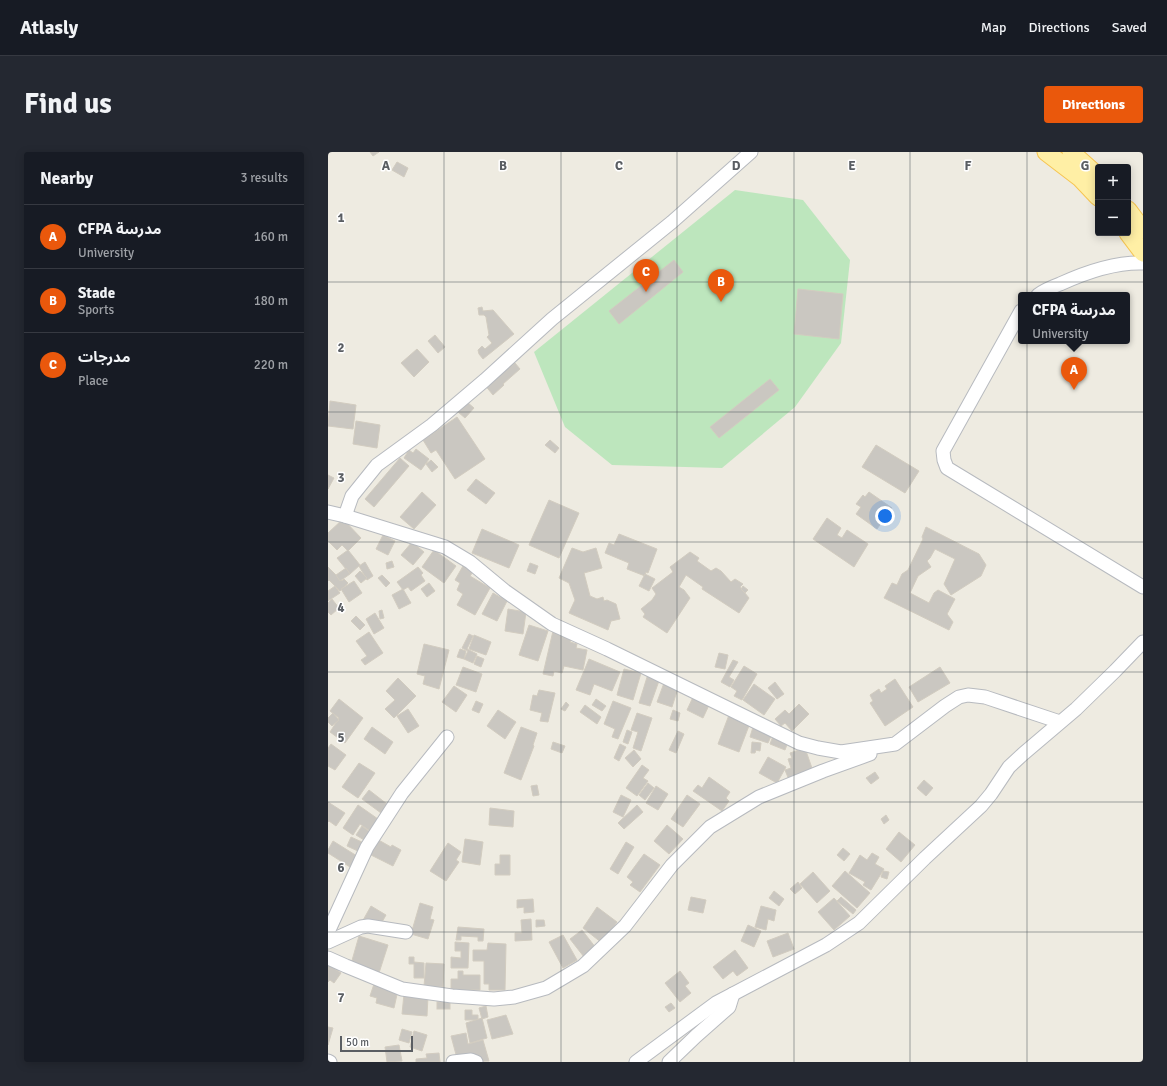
<!DOCTYPE html>
<meta charset="utf-8">
<style>
:root{--surface:#171b24;--page:#242831;--text:#f1f3f6;--muted:#9ea1a6;--line:#363941;--accent:#ea580c}
body{margin:0;font-family:Signika,"Noto Sans Arabic",sans-serif;background:var(--page);color:var(--text)}
.controls{position:absolute;right:12px;top:12px;display:grid;overflow:hidden;border-radius:4px;box-shadow:0 2px 10px #0003}
.controls button{width:36px;height:36px;display:grid;place-items:center;padding:0;border:0;border-bottom:1px solid var(--line);background:var(--surface);color:var(--text);font:20px sans-serif}
.scale{position:absolute;left:12px;bottom:10px;width:73px;box-sizing:border-box;padding-left:4px;border:2px solid #5a5e63;border-top:0;font-size:11px;line-height:14px;white-space:nowrap;color:#5a5e63;-webkit-text-stroke:3px #fff;paint-order:stroke}
.you{position:absolute;left:557px;top:364px;width:14px;height:14px;margin:-10px;border:3px solid #fff;border-radius:50%;background:#1a73e8;box-shadow:0 0 0 6px #1a73e833}
.badge{display:grid;place-items:center;width:26px;height:26px;border-radius:50%;background:var(--accent);color:#fff;font-size:13px;font-weight:700}
.pin{position:absolute;translate:-50% -33px;filter:drop-shadow(0 1px 2px #0008)}
.pin::after{content:'';position:absolute;top:21px;width:14px;height:12px;background:inherit;clip-path:polygon(0 0,100% 0,50% 100%)}
.popup{position:absolute;left:690px;top:140px;width:112px;height:52px;box-sizing:border-box;display:grid;place-content:center;border-radius:4px;background:var(--surface);filter:drop-shadow(0 1px 3px #0005);font-size:13px;white-space:nowrap;color:var(--muted)}
.popup b{font-size:15px;color:var(--text)}
.popup::after{content:'';position:absolute;left:50%;top:100%;margin-left:-8px;border:8px solid transparent;border-top-color:var(--surface)}
.list{margin:0;padding:0;list-style:none}
h2{display:flex;justify-content:space-between;align-items:center;height:52px;margin:0;padding:0 16px;font-size:17px}
h2 small{font-size:13px;font-weight:400;color:var(--muted)}
.list li{display:grid;grid-template-columns:26px 1fr auto;gap:12px;align-items:center;box-sizing:border-box;height:64px;padding:0 16px;border-top:1px solid var(--line)}
.list b{display:block;font-size:15px;white-space:nowrap}
.list p{margin:0;font-size:13px;white-space:nowrap;color:var(--muted)}
.list em{font-size:13px;font-style:normal;color:var(--muted)}
.map{position:relative;flex:none;width:815px;height:910px;overflow:hidden;border-radius:4px}
header{display:flex;align-items:center;gap:24px;box-sizing:border-box;height:56px;padding:0 20px;background:var(--surface);border-bottom:1px solid var(--line)}
header strong{font-size:19px}
nav{display:flex;gap:22px;margin-inline-start:auto;font-size:14px}
.intro{display:flex;align-items:center;justify-content:space-between;box-sizing:border-box;height:96px;padding:0 24px}
h1{margin:0;font-size:28px}
.button{padding:10px 18px;border-radius:4px;background:var(--accent);color:#fff;font-size:14px;font-weight:700}
main{display:flex;gap:24px;padding:0 24px}
aside{flex:1;background:var(--surface);border-radius:4px;box-shadow:0 2px 10px #0003}
.map>svg:first-child{display:block}
.green{fill:#bde6bd}
.building{fill:#cac7c1;stroke:#d2ccc0}
.lines{fill:none;stroke-linecap:round;stroke-linejoin:round}
.minor-casing{stroke:#b7babf;stroke-width:15}
.major-casing{stroke:#f6c552;stroke-width:19}
.minor{stroke:#fff;stroke-width:13}
.major{stroke:#ffefa5;stroke-width:17}
.grid{fill:none;stroke:#5a5e63;stroke-width:1;stroke-opacity:0.55}
.grid-label{font-size:13px;text-anchor:middle;font-weight:bold;fill:#5a5e63;stroke:#fff;stroke-width:3;stroke-linejoin:round;paint-order:stroke}
</style>
<header>
<strong>Atlasly</strong>
<nav><a>Map</a><a>Directions</a><a>Saved</a></nav>
</header>
<div class="intro"><h1>Find us</h1><a class="button">Directions</a></div>
<main>
<aside>
<h2>Nearby<small>3 results</small></h2>
<ul class="list">
<li><span class="badge">A</span><div><b>CFPA مدرسة</b><p>University</p></div><em>160 m</em></li>
<li><span class="badge">B</span><div><b>Stade</b><p>Sports</p></div><em>180 m</em></li>
<li><span class="badge">C</span><div><b>مدرجات</b><p>Place</p></div><em>220 m</em></li>
</ul>
</aside>
<div class="map">
<svg width="815" height="910" viewBox="0 0 815 910">
<rect width="100%" height="100%" fill="#eeebe1"/>
<path class="green" d="M407 38 475 48 522 108 513 191 467 255 394 316 284 313 237 275 206 200Z"/>
<g class="building">
<path d="M42 0H51L45 4Z"/>
<path d="M69 10 80 16 76 25 64 18Z"/>
<path d="M346 108 355 120 291 172 281 159Z"/>
<path d="M470 137 515 142 511 187 466 182Z"/>
<path d="M154 155 155 159 165 158 186 182 155 207 151 202 150 198 154 194 157 197 164 191 159 185 161 183 158 165 156 163H151L150 156Z"/>
<path d="M107 183 117 195 110 201 100 189Z"/>
<path d="M89 197 101 210 86 225 73 211Z"/>
<path d="M179 211 182 215 187 211 192 217 175 232 176 233 165 243 156 232Z"/>
<path d="M442 227 451 238 391 286 382 275Z"/>
<path d="M2 249 28 253 25 277 0 274Z"/>
<path d="M139 250 146 256 137 266 130 260Z"/>
<path d="M129 265 157 307 127 327 108 298 103 301 95 288Z"/>
<path d="M28 269 52 273 49 296 25 292Z"/>
<path d="M222 288 231 296 227 301 217 293Z"/>
<path d="M548 293 591 319 577 341 534 315Z"/>
<path d="M88 297 101 307 93 318 76 306 81 298 85 301Z"/>
<path d="M72 306 81 314 46 355 37 347Z"/>
<path d="M103 308 110 315 104 320 98 312Z"/>
<path d="M0 323 6 326 0 337Z"/>
<path d="M148 327 167 341 158 352 139 338Z"/>
<path d="M94 340 108 353 86 377 72 365Z"/>
<path d="M541 340 564 356 549 377 528 362 533 355 528 352 535 343 537 345Z"/>
<path d="M221 348 251 361 231 406 201 393Z"/>
<path d="M499 366 513 376 509 383 514 386 519 378 540 392 526 415 485 387Z"/>
<path d="M15 367 33 386 20 399 14 393 9 398 0 389V381Z"/>
<path d="M598 375 651 402 658 413 653 424 623 443 616 432 627 407 607 397 602 406 599 409 603 415 590 424 582 441 601 451 606 441 610 438 627 447 619 462 625 470 621 478 556 446 564 431 569 433 574 422 580 418 595 387 594 385Z"/>
<path d="M154 377 191 393 181 416 144 401Z"/>
<path d="M291 382 329 397 320 421 318 420 317 424 299 417 301 411 277 401 281 391 286 393Z"/>
<path d="M55 383 67 389 60 403 48 397Z"/>
<path d="M84 390 96 400 85 413 73 403Z"/>
<path d="M244 396 255 400 268 396 274 416 256 421 262 444 269 447 275 445 276 449 279 448 288 452 292 467 283 469 280 478 241 461 247 448 241 431 231 426Z"/>
<path d="M20 398 32 413 22 422 9 406Z"/>
<path d="M106 398 128 414 116 431 94 415Z"/>
<path d="M362 400 371 406 369 409 383 419 388 416 393 419 403 430 407 427 415 432 412 435 421 446 411 461 374 437 375 435 358 423 351 435 356 438 362 446 339 481 315 465 317 462 313 457 324 448 328 442 324 436 345 420 342 415Z"/>
<path d="M64 409 66 415 59 417 58 411Z"/>
<path d="M37 410 45 424 39 428 31 414Z"/>
<path d="M202 411 210 414 207 422 199 419Z"/>
<path d="M135 414 145 420 142 424 162 436 147 463 129 453 135 442 129 438 132 431 127 428Z"/>
<path d="M0 415 14 429 16 427 20 431 12 439 1 428 0 429Z"/>
<path d="M90 415 95 421 93 423 97 429 83 439 80 435 75 438 69 430Z"/>
<path d="M18 416 22 422 12 429 8 423Z"/>
<path d="M32 419 39 426 33 431 27 424Z"/>
<path d="M317 422 327 427 321 439 311 434Z"/>
<path d="M54 423 62 431 58 435 50 426Z"/>
<path d="M26 429 34 441 21 450 13 437Z"/>
<path d="M101 431 107 439 99 445 93 437Z"/>
<path d="M7 434 12 441 0 449V439Z"/>
<path d="M415 434 420 438 417 441 413 437Z"/>
<path d="M75 437 83 451 71 457 64 443Z"/>
<path d="M165 441 179 449 169 469 154 462Z"/>
<path d="M4 447 11 456 3 463 0 460V451Z"/>
<path d="M180 457 198 460 195 482 177 479Z"/>
<path d="M54 458 56 466 52 467 51 459Z"/>
<path d="M47 461 56 476 46 482 38 467Z"/>
<path d="M28 464 37 473 32 478 23 469Z"/>
<path d="M201 473 220 479 210 509 191 503Z"/>
<path d="M225 479 244 484 242 490 249 492 248 496 259 498 255 518 236 514 234 521 226 519 225 524 215 522Z"/>
<path d="M41 480 55 501 37 513 33 508 39 504 28 489Z"/>
<path d="M141 482 145 484 139 497 149 502 145 511 136 507 140 499 134 496Z"/>
<path d="M146 483 163 490 158 503 141 497Z"/>
<path d="M96 492 121 498 111 537 95 532 97 524 89 522Z"/>
<path d="M132 497 138 499 136 507 129 505Z"/>
<path d="M391 501 400 503 397 517 387 515Z"/>
<path d="M149 504 156 507 153 515 146 512Z"/>
<path d="M261 507 292 520 284 539 266 532 262 543 248 538Z"/>
<path d="M405 508 410 510 401 525 406 528 402 535 393 530Z"/>
<path d="M416 514 429 522 414 548 406 544 409 539 403 535Z"/>
<path d="M135 515 154 522 148 540 128 533Z"/>
<path d="M612 515 622 531 590 550 581 535Z"/>
<path d="M296 517 313 521 305 548 289 543Z"/>
<path d="M320 522 332 526 322 554 311 551Z"/>
<path d="M70 526 88 544 66 566 57 557 67 548 58 539Z"/>
<path d="M567 527 585 555 557 574 542 551 545 549 542 543 551 537 553 541 559 537 557 534Z"/>
<path d="M447 530 456 542 449 547 440 536Z"/>
<path d="M336 531 350 536 344 555 329 550Z"/>
<path d="M426 532 447 547 436 563 415 548Z"/>
<path d="M126 534 139 543 128 560 114 550Z"/>
<path d="M211 538 227 541 220 570 212 569 214 561 202 558 205 543 209 544Z"/>
<path d="M366 543 382 551 375 566 359 558Z"/>
<path d="M11 547 35 566 17 591 2 580 11 566 2 559Z"/>
<path d="M268 547 278 554 274 559 264 553Z"/>
<path d="M148 549 155 552 151 561 144 558Z"/>
<path d="M285 549 303 556 290 587 284 585 287 577 276 572Z"/>
<path d="M238 550 241 553 237 559 233 557Z"/>
<path d="M471 552 481 562 464 579 457 571 453 574 447 567 457 558 461 562Z"/>
<path d="M257 553 273 565 269 572 252 560Z"/>
<path d="M80 557 91 574 80 581 69 564Z"/>
<path d="M170 558 188 570 177 587 159 574Z"/>
<path d="M345 558 352 561 350 569 342 567Z"/>
<path d="M5 561 11 568 4 574 0 570V566Z"/>
<path d="M309 561 324 566 313 599 305 596 310 580 303 578Z"/>
<path d="M401 563 422 571 411 600 390 592Z"/>
<path d="M44 575 65 590 57 602 36 587Z"/>
<path d="M193 575 209 581 205 593 206 594 193 628 176 621Z"/>
<path d="M425 575 444 582 440 591 422 585Z"/>
<path d="M299 578 304 580 300 592 295 590Z"/>
<path d="M350 579 356 582 348 601 341 598Z"/>
<path d="M445 584 460 590 457 598 442 592Z"/>
<path d="M225 590 237 594 234 601 223 597Z"/>
<path d="M424 590 433 591 432 599 428 598 427 601H423Z"/>
<path d="M3 592 18 603 7 618 0 614V596Z"/>
<path d="M292 592 298 595 291 609 286 606Z"/>
<path d="M477 596 485 619 461 628 457 618 463 616 460 607 464 606 462 601Z"/>
<path d="M306 598 313 607 305 615 297 606Z"/>
<path d="M440 605 458 615 449 631 431 621Z"/>
<path d="M31 611 47 621 30 646 14 635Z"/>
<path d="M314 613 321 618 315 626 320 629 309 644 298 636Z"/>
<path d="M547 620 551 626 543 632 538 626Z"/>
<path d="M381 625 402 640 398 646 401 649 394 659 365 639 370 633 374 636Z"/>
<path d="M596 628 605 636 598 644 589 636Z"/>
<path d="M320 631 326 636 317 648 311 643Z"/>
<path d="M209 633 211 643 205 644 203 634Z"/>
<path d="M328 634 340 642 330 658 318 651Z"/>
<path d="M41 638 59 652 53 661 34 647Z"/>
<path d="M293 643 303 648 295 665 285 660Z"/>
<path d="M359 643 372 652 355 675 343 667Z"/>
<path d="M0 650 17 661 8 674 1 669 0 670Z"/>
<path d="M30 653 50 667 42 679 32 672 25 683 15 676Z"/>
<path d="M309 653 315 660 296 677 290 671Z"/>
<path d="M162 656 186 659 185 675 161 673Z"/>
<path d="M558 663 561 668 556 672 553 667Z"/>
<path d="M339 673 355 687 341 702 326 689Z"/>
<path d="M34 674 42 680 36 688 28 683Z"/>
<path d="M571 680 587 693 573 710 558 697Z"/>
<path d="M23 685 36 691 32 700 19 694Z"/>
<path d="M47 686 63 695 64 693 73 698 65 714 39 701Z"/>
<path d="M137 687 155 690 152 713 134 710Z"/>
<path d="M5 689 29 704 22 715 0 701V698Z"/>
<path d="M298 690 306 695 290 722 282 717Z"/>
<path d="M120 691 133 700 128 708 131 710 118 729 102 719Z"/>
<path d="M515 696 522 702 516 709 509 703Z"/>
<path d="M544 701 551 705 547 712 556 717 543 738 535 733 537 730 521 721 532 703 539 708Z"/>
<path d="M316 702 332 713 312 740 302 733 305 730 299 725Z"/>
<path d="M172 703H182V723H167V712H172Z"/>
<path d="M517 719 542 741 529 756 504 734Z"/>
<path d="M555 719 561 720 559 727 553 725Z"/>
<path d="M485 720 502 739 489 751 472 732Z"/>
<path d="M470 730 474 736 467 742 462 737Z"/>
<path d="M446 739 456 747 451 754 441 746Z"/>
<path d="M363 745 378 748 375 761 360 758Z"/>
<path d="M513 745 528 758 525 762 509 749Z"/>
<path d="M506 746 522 764 506 778 490 760Z"/>
<path d="M205 747 206 760 196 761V755L189 756V748Z"/>
<path d="M92 751 105 755 102 767 106 768 100 787 83 782Z"/>
<path d="M43 754 58 763 49 779 34 770Z"/>
<path d="M433 754 448 758 446 769 440 767 438 778 427 775Z"/>
<path d="M269 755 289 770 274 791 255 776Z"/>
<path d="M203 767 204 788 187 789V781H194L193 768Z"/>
<path d="M208 768H216L217 774 208 775Z"/>
<path d="M420 773 433 779 426 795 413 789Z"/>
<path d="M130 775 156 777 155 789H150V785L133 784V788H128Z"/>
<path d="M254 778 268 796 256 805 242 787Z"/>
<path d="M460 781 466 797 445 805 439 789Z"/>
<path d="M235 783 249 808 235 816 221 790Z"/>
<path d="M31 784 60 793 51 821 23 812Z"/>
<path d="M127 790 141 791 140 816H123V805L133 806V799H127Z"/>
<path d="M160 791 178 792 177 838H161V832H156V809H145V798H159Z"/>
<path d="M407 798 420 816 409 824 405 819 395 827 385 815Z"/>
<path d="M81 805H86V810L96 811V826H86V812H81Z"/>
<path d="M98 811 116 812 115 835 96 834Z"/>
<path d="M0 812 13 821 6 831 2 828 0 830Z"/>
<path d="M130 819H135V823H152V838H123V827H130Z"/>
<path d="M352 819 361 831 357 834 363 841 352 850 337 831Z"/>
<path d="M46 832 70 838 66 856 48 851 49 846 42 844Z"/>
<path d="M76 842 100 844 99 864 74 862Z"/>
<rect x="109" y="850" width="13" height="7"/>
<path d="M343 851 347 856 341 860 337 855Z"/>
<path d="M158 854 160 865 154 867 151 856Z"/>
<path d="M137 858H144V863H150V868H137Z"/>
<path d="M178 863 185 882 164 887 159 868Z"/>
<path d="M154 866 159 886 142 891 138 871Z"/>
<path d="M0 875 5 876 0 893Z"/>
<path d="M74 877 84 880 81 891 71 888Z"/>
<path d="M86 879 99 883 94 899 82 895Z"/>
<path d="M138 881 140 892 155 888 161 909 130 910 123 884Z"/>
<path d="M71 893 74 909 59 910 57 895Z"/>
<path d="M111 901 112 910H88V907L99 906 98 902Z"/>
</g>
<g class="lines">
<g class="minor-casing">
<g id="minor">
<path d="M710 143C716 138 724 135 732 132 758 120 786 110 815 111"/>
<path d="M693 159 615 299 616 308 619 316 815 435"/>
<path d="M0 360 17 364 24 344 49 313 104 273 157 228 224 167 344 70 423 0"/>
<path d="M17 364 117 395 142 410 177 439 224 472 279 497 471 591 490 596 513 600 567 592 617 554 631 545 640 543 657 545 732 570"/>
<path d="M0 780 39 695 74 641 119 585"/>
<path d="M0 790 33 775 40 774 78 780"/>
<path d="M0 806 18 814 74 837 124 844 166 847 186 845 218 836 255 814 297 774 344 713 382 675 431 645 495 619 542 602"/>
<path d="M0 909 2 910"/>
<path d="M125 910 143 908 148 910"/>
<path d="M308 910 388 851 498 793 531 771 597 706 653 654 663 642 681 615 695 602 748 557 787 519 815 490"/>
<path d="M341 910 368 884 401 855 405 842"/>
</g>
</g>
<g class="major-casing">
<g id="major">
<path d="M718 0 752 26 770 45"/>
<path d="M743 0 770 24"/>
<path d="M800 58 815 78"/>
<path d="M800 81 815 101"/>
</g>
</g>
<use href="#minor" class="minor"/>
<use href="#major" class="major"/>
</g>
<path class="grid" d="M116 0V910M233 0V910M349 0V910M466 0V910M582 0V910M699 0V910M0 130H815M0 260H815M0 390H815M0 520H815M0 650H815M0 780H815"/>
<g class="grid-label">
<text x="58" y="18">A</text>
<text x="175" y="18">B</text>
<text x="291" y="18">C</text>
<text x="408" y="18">D</text>
<text x="524" y="18">E</text>
<text x="640" y="18">F</text>
<text x="757" y="18">G</text>
<text x="13" y="70">1</text>
<text x="13" y="200">2</text>
<text x="13" y="330">3</text>
<text x="13" y="460">4</text>
<text x="13" y="590">5</text>
<text x="13" y="720">6</text>
<text x="13" y="850">7</text>
</g>
</svg>
<div class="controls">
<button>+</button>
<button>−</button>
</div>
<div class="scale">50 m</div>
<div class="you"></div>
<div class="pin badge" style="left:746px;top:238px">A</div>
<div class="popup"><b>CFPA مدرسة</b>University</div>
<div class="pin badge" style="left:393px;top:150px">B</div>
<div class="pin badge" style="left:318px;top:140px">C</div>
</div>
</main>
